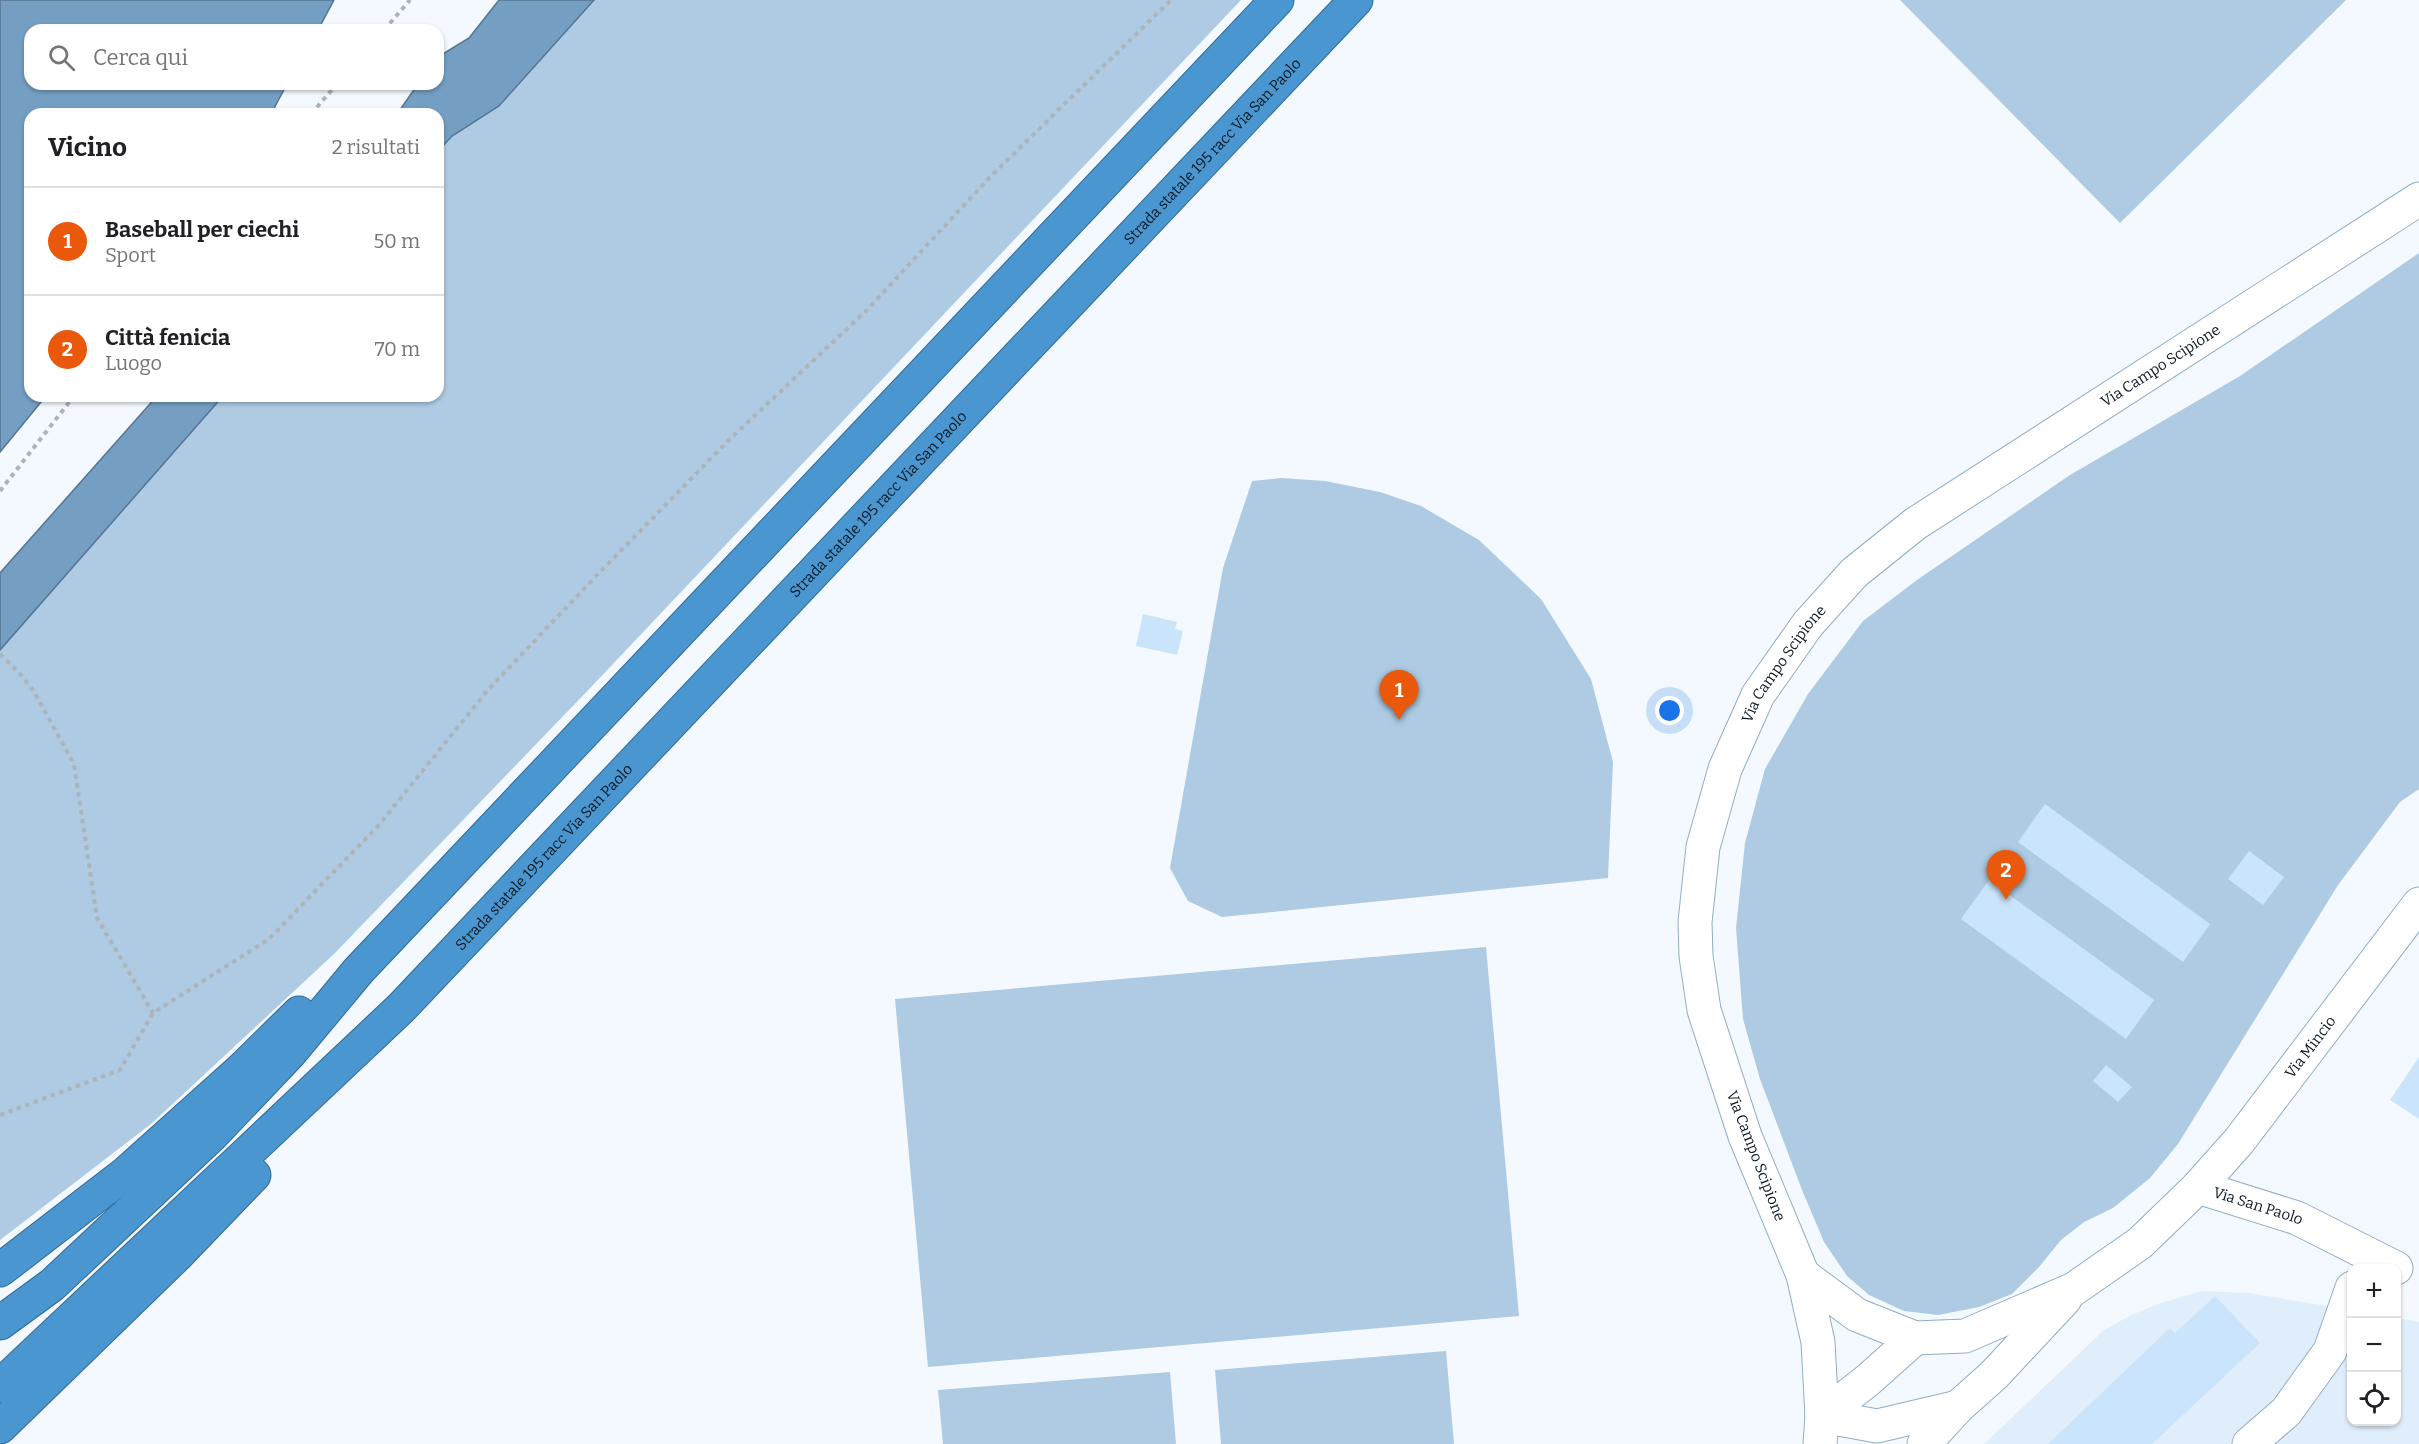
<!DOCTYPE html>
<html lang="it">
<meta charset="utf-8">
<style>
:root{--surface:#fff;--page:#f6f6f6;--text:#202124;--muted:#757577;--line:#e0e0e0;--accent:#ea580c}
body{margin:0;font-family:Bitter,serif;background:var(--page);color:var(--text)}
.controls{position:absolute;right:18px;bottom:18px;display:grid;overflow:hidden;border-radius:12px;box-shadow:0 2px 4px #0004}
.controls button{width:54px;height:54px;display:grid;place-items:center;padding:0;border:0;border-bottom:2px solid var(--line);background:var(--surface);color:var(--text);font:30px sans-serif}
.you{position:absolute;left:1670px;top:711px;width:21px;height:21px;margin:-15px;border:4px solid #fff;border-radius:50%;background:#1a73e8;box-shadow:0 0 0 9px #1a73e833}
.badge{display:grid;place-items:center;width:39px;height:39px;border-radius:50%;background:var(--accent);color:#fff;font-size:20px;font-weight:700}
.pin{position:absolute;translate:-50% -50px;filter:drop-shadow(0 2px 3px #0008)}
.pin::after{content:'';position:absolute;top:32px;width:21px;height:18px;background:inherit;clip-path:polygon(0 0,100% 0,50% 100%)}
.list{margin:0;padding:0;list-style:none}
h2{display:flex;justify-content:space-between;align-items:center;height:78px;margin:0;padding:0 24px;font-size:26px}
h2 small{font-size:20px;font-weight:400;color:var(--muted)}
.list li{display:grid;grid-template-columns:39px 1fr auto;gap:18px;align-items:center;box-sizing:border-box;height:108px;padding:0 24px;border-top:2px solid var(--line)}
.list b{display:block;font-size:22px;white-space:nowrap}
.list p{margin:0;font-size:20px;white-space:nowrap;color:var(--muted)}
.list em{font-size:20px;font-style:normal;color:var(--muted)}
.icon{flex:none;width:33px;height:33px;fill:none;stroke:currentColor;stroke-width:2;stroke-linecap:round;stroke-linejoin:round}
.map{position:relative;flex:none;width:2419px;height:1444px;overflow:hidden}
.search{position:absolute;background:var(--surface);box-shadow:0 2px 4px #0004;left:24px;top:24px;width:420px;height:66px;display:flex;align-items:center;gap:15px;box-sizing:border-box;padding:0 21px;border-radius:18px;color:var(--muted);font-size:22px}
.panel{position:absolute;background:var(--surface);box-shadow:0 2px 4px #0004;left:24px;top:108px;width:420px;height:294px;border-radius:18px}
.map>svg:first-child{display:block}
.built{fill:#e0eefb}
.green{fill:#aecbe3}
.water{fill:#749fc3;stroke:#557692;stroke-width:1.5}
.building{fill:#cae5fb}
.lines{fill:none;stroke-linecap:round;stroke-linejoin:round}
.minor-casing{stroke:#91adc5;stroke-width:35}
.highway-casing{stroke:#346a92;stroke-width:35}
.path{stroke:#acb4ba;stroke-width:4;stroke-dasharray:4.5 4.5;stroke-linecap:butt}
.minor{stroke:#fff;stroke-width:33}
.highway{stroke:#4996d0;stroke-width:33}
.labels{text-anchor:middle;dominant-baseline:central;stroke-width:4.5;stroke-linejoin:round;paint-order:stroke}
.street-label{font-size:15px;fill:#0d1820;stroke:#fff}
</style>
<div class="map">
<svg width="2419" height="1444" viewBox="0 0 2419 1444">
<rect width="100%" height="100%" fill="#f3f9fe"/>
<path class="built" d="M2201 1291 2249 1293 2351 1310 2352 1422H2396L2397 1318 2419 1322V1444H1984L2103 1331 2129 1316 2158 1304Z"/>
<g class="green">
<path d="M594 0H1241L594 684 334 954 151 1124 0 1240V650L223 396H438V151L452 136 499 106Z"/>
<path d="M1900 0H2346L2120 223Z"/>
<path d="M2419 253V789L2400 802 2338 885 2178 1144 2150 1178 2113 1208 2084 1222 2061 1240 2039 1267 2012 1294 1979 1307 1938 1315 1904 1311 1869 1295 1847 1276 1824 1242 1802 1190 1760 1079 1743 1019 1736 928 1745 843 1765 769 1808 694 1863 621 1917 580 2070 475 2240 376Z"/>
<path d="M1281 478 1325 481 1380 492 1421 506 1479 540 1541 599 1591 679 1613 762 1608 878 1222 917 1188 901 1170 868 1223 568 1252 481Z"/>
<path d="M1486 947 1519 1316 928 1367 895 999Z"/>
<path d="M1446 1351 1454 1444H1221L1215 1370Z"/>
<path d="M1170 1372 1176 1444H943L938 1390Z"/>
</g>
<g class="water">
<path d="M0 0H334L318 30H30V84H287L271 114H30V396H46L0 452Z"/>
<path d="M499 0H594L499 106 452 136 438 151V114H397L418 84H438V57L469 38Z"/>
<path d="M157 396H223L0 650V573Z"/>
</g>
<g class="building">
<path d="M1143 614 1177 622 1175 629 1183 631 1177 655 1136 646Z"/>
<path d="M2045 804 2210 924 2183 962 2018 842Z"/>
<path d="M2249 851 2284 877 2263 905 2228 879Z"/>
<path d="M1989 880 2154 1000 2126 1039 1961 919Z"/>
<path d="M2419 1057V1119L2390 1100Z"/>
<path d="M2106 1065 2132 1087 2118 1102 2093 1081Z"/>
<path d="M2215 1296 2260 1343 2152 1444H2048L2170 1328 2175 1333Z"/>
</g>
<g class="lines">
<g class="minor-casing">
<g id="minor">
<path id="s1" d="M2198 1187 2297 1218 2396 1268"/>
<path id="s2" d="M1803 1275 1857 1315 1915 1338 1965 1336 2074 1289 2140 1243 2198 1187 2239 1141 2419 904"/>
<path d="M1822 1416 1877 1426 1958 1407"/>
<path d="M1822 1416 1868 1380 1915 1338"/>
<path id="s3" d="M1820 1444 1822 1416 1818 1342 1803 1275 1745 1136 1704 1010 1696 956 1695 922 1703 847 1725 769 1758 695 1808 624 1854 573 1915 524 2419 199"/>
<path d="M1924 1444 1958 1407 1994 1375 2065 1299"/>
<path d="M2249 1444 2286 1412 2330 1351 2352 1288"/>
</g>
</g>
<g class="highway-casing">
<g id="highway">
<path d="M0 1270 126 1173 242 1069 299 1013"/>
<path d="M0 1323 52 1285 212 1135 289 1054 359 970 1277 0"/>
<path id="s4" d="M0 1386 401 1008 1356 0"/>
<path d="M0 1427 176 1256 254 1175"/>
</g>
</g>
<g class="path">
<path d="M384 30 410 0"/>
<path d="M311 114 337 84"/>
<path d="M0 491 74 396"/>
<path d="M0 654 21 675 33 690 74 764 97 918 153 1013"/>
<path d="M0 1115 120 1070 153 1013 269 939 378 826 488 690 600 572 730 439 865 312 992 175 1171 0"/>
</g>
<use href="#minor" class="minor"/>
<use href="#highway" class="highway"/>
</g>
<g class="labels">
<g class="street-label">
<text stroke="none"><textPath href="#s4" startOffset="1731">Strada statale 195 racc Via San Paolo</textPath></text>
<text stroke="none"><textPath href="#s3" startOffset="1306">Via Campo Scipione</textPath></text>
<text stroke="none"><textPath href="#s4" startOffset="1245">Strada statale 195 racc Via San Paolo</textPath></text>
<text stroke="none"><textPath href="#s3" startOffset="820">Via Campo Scipione</textPath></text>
<text stroke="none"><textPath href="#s4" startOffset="759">Strada statale 195 racc Via San Paolo</textPath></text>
<text stroke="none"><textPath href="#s2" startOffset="639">Via Mincio</textPath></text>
<text transform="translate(1756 1156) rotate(69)">Via Campo Scipione</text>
<text stroke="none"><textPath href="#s1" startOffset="63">Via San Paolo</textPath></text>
</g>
</g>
</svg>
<div class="controls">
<button>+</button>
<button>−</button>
<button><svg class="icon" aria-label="locate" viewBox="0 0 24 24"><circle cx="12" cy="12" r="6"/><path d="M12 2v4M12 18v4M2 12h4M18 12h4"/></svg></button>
</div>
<div class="you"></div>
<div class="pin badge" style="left:1399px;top:720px">1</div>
<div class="pin badge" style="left:2006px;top:900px">2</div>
<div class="search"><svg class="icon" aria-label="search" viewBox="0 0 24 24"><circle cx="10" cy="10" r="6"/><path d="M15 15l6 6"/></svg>Cerca qui</div>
<section class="panel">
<h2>Vicino<small>2 risultati</small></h2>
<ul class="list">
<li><span class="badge">1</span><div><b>Baseball per ciechi</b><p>Sport</p></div><em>50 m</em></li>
<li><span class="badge">2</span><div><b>Città fenicia</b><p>Luogo</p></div><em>70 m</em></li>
</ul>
</section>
</div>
